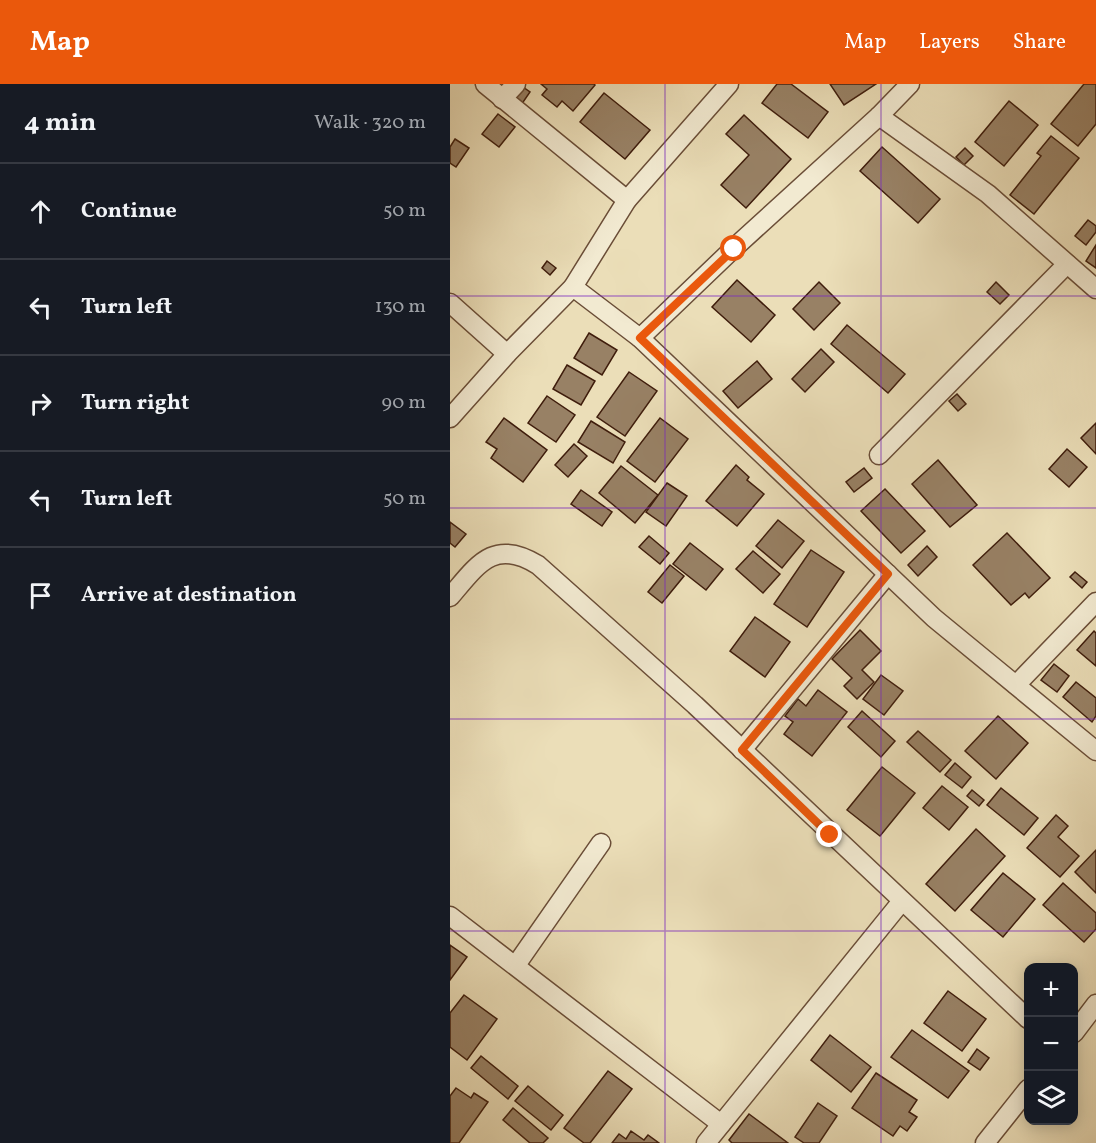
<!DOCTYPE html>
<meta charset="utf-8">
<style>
:root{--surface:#171b24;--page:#242831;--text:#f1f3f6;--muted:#9ea1a6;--line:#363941;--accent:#ea580c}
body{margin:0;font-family:Vollkorn,serif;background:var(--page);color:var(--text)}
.controls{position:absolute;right:18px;bottom:18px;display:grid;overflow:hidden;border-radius:12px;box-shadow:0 3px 15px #0003}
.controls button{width:54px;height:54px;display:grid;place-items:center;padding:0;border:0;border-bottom:2px solid var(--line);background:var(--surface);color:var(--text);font:30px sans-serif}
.stop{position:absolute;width:18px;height:18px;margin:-14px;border:4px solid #ea580c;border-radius:50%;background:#fff}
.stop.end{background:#ea580c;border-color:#fff;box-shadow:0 2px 6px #0008}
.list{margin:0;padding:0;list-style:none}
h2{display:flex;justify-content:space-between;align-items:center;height:78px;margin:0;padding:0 24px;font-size:26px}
h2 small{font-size:20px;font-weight:400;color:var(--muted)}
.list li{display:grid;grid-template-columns:39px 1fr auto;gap:18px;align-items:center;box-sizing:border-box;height:96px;padding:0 24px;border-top:2px solid var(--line)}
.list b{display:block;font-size:22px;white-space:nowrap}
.list em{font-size:20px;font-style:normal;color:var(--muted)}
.icon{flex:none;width:33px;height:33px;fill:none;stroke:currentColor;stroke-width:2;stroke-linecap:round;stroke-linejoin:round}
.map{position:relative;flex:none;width:646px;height:1059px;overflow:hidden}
header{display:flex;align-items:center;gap:36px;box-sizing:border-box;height:84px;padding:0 30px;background:var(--accent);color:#fff}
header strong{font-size:28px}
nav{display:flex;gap:33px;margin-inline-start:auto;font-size:21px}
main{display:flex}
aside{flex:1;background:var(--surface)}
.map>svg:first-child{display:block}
.building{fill:#988165;stroke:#3f1d0c;stroke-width:1.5}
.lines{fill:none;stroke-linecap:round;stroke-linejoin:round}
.minor-casing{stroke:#6a4d37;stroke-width:21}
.minor{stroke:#f2ead1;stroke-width:18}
.route{stroke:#ea580c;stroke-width:8}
.grid{fill:none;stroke:#7b2cbf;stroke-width:1.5;stroke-opacity:0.55}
</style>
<header>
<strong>Map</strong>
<nav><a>Map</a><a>Layers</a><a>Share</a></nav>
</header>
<main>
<aside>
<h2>4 min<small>Walk · 320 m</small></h2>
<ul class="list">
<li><svg class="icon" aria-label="ahead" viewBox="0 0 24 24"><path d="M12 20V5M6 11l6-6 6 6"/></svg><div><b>Continue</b></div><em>50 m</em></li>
<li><svg class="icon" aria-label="left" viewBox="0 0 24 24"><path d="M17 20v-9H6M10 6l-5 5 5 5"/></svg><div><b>Turn left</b></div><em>130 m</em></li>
<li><svg class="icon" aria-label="right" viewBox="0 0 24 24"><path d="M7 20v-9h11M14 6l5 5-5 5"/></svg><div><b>Turn right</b></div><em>90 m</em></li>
<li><svg class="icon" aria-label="left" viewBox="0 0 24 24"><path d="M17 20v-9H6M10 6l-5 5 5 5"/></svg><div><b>Turn left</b></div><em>50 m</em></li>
<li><svg class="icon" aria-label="arrive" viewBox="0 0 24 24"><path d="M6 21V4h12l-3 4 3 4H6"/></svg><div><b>Arrive at destination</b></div></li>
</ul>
</aside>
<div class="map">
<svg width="646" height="1059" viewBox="0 0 646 1059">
<rect width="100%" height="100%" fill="#ebdeb8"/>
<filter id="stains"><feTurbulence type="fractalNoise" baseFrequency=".00333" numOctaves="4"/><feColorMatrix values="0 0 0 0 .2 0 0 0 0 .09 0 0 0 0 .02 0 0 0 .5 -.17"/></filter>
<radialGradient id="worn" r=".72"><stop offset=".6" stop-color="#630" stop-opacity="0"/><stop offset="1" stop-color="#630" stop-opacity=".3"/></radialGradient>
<g class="building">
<path d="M91 0H144L145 1 123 27 112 17 107 23 92 11 97 5Z"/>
<path d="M327 0H341L378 28 358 54 312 19Z"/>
<path d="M380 0H426L394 21Z"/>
<path d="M634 0H646V40L628 62 601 40Z"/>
<path d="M73 3 80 8 69 24 62 19Z"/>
<path d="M154 9 200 46 175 75 130 38Z"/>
<path d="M559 17 588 41 554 82 525 58Z"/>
<path d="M48 30 65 43 49 63 32 50Z"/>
<path d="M294 31 341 75 296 124 271 101 299 71 276 50Z"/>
<path d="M601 52 629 74 584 130 560 111 591 72 587 69Z"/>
<path d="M5 55 19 64 6 83 0 79V63Z"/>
<path d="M432 63 490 115 468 139 410 87Z"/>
<path d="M515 64 523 72 514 81 506 73Z"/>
<path d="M638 136 646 142V148L636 161 625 152Z"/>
<path d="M646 161V184L636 177Z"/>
<path d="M97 177 106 184 100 191 92 184Z"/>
<path d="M287 196 325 231 301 258 262 223Z"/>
<path d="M369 198 390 219 364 246 343 225Z"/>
<path d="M546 198 559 211 550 220 537 208Z"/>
<path d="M397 241 455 290 438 309 381 260Z"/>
<path d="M139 249 167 266 152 291 124 274Z"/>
<path d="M371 265 384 278 355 308 342 295Z"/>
<path d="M307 277 322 295 288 324 273 307Z"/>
<path d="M117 281 145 297 131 321 103 305Z"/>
<path d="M179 288 207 307 175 352 147 333Z"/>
<path d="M507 310 516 320 508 327 499 317Z"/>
<path d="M97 312 125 331 106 358 78 339Z"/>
<path d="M54 334 97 366 73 398 41 374 47 365 36 358Z"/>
<path d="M210 334 238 355 205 398 177 377Z"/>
<path d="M141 337 175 358 163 379 128 358Z"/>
<path d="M646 339V370L631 354Z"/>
<path d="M124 360 137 372 118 393 105 381Z"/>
<path d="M617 365 637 383 619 403 599 385Z"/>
<path d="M488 376 527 421 500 443 462 400Z"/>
<path d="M286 381 299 393 297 396 314 410 287 442 256 417Z"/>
<path d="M171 382 208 411 185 439 149 409Z"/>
<path d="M414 384 422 394 404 408 396 398Z"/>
<path d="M217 399 237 412 216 442 196 428Z"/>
<path d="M435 405 475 447 451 469 411 427Z"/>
<path d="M131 406 162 428 152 442 121 420Z"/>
<path d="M328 436 354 457 332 484 306 462Z"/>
<path d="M0 438 16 450 5 463 0 459Z"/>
<path d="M557 449 600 494 579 514 575 509 561 521 523 481Z"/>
<path d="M199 452 219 469 210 480 189 463Z"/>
<path d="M240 459 273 485 256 506 223 480Z"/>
<path d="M477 462 487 473 468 492 458 481Z"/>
<path d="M361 466 394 488 357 543 324 520Z"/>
<path d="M303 467 330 490 313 509 286 485Z"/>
<path d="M220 481 234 492 212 519 198 508Z"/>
<path d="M625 488 637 498 632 504 620 493Z"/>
<path d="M305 533 340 558 315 593 280 567Z"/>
<path d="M410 546 431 567 412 586 424 598 407 615 394 602 402 594 382 575Z"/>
<path d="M644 547 646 549V582L627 566Z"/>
<path d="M604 580 619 592 607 608 591 596Z"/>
<path d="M431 591 453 607 434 631 413 615Z"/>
<path d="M626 598 646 614V632L642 638 613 613Z"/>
<path d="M368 606 397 628 362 672 334 650 343 638 335 632 348 615 356 622Z"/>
<path d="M412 627 445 657 431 673 398 643Z"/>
<path d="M548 632 578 659 546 695 515 667Z"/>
<path d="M468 647 501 676 490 688 457 658Z"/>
<path d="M505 679 521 693 512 704 495 691Z"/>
<path d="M432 683 465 709 430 752 397 726Z"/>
<path d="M492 702 518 723 499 746 473 724Z"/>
<path d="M551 704 588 734 574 751 537 721Z"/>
<path d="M522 706 534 716 529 722 517 712Z"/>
<path d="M606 731 618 742 608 753 629 772 610 793 577 764Z"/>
<path d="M526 745 555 772 505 827 476 800Z"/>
<path d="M646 766V809L625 788Z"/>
<path d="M553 789 585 815 553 853 521 826Z"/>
<path d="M613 799 646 829V845L634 858 593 821Z"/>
<path d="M0 861 17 873 0 896Z"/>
<path d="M498 907 536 935 512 967 474 939Z"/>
<path d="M14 911 47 935 17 976 0 963V929Z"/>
<path d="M462 946 519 987 498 1014 441 973Z"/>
<path d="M380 951 421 983 401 1008 361 976Z"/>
<path d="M527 965 539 974 530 986 518 978Z"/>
<path d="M31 972 68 1002 58 1015 21 984Z"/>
<path d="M158 987 182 1005 140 1059H134L114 1044Z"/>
<path d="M426 989 467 1016 459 1028 467 1033 457 1047 450 1042 443 1052 402 1024Z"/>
<path d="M78 1002 113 1031 101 1046 65 1017Z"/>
<path d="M6 1004 21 1014 24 1009 38 1018 9 1059H0V1012Z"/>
<path d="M368 1019 387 1032 369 1059H354L345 1053Z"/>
<path d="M63 1024 98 1054 93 1059H80L53 1036Z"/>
<path d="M299 1030 338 1059H282L279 1056Z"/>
<path d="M181 1047 194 1056 198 1051 209 1059H162L169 1050 176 1055Z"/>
</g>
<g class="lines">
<g class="minor-casing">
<g id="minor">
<path d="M35 0 177 116"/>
<path d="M52 15 66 0"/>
<path d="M429 32 460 0"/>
<path d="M123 203 190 254 484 534 646 667"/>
<path d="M0 219 57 270"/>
<path d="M190 254 284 164 429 32 538 110 646 205"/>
<path d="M0 334 57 270 123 203 177 116 279 0"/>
<path d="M429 371 617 180"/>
<path d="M0 513C28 480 44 454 88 481L245 621 578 935"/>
<path d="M566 601 646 518"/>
<path d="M292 666 438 490"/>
<path d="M0 832 271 1040"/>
<path d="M66 881 151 759"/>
<path d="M624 949 646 920"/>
<path d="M256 1059 452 817"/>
<path d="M535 1059 578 1005"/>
</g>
</g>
<use href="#minor" class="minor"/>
</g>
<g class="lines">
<path class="route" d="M284 165 190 254 438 490 292 666 380 751"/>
</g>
<path class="grid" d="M215 0V1059M431 0V1059M0 212H646M0 424H646M0 635H646M0 847H646"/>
<rect width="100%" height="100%" filter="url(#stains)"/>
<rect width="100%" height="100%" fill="url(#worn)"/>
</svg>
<div class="controls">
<button>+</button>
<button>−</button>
<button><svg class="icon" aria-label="layers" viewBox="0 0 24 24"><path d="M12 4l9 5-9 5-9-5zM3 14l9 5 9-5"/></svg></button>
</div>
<div class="stop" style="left:284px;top:165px"></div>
<div class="stop end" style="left:380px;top:751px"></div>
</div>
</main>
